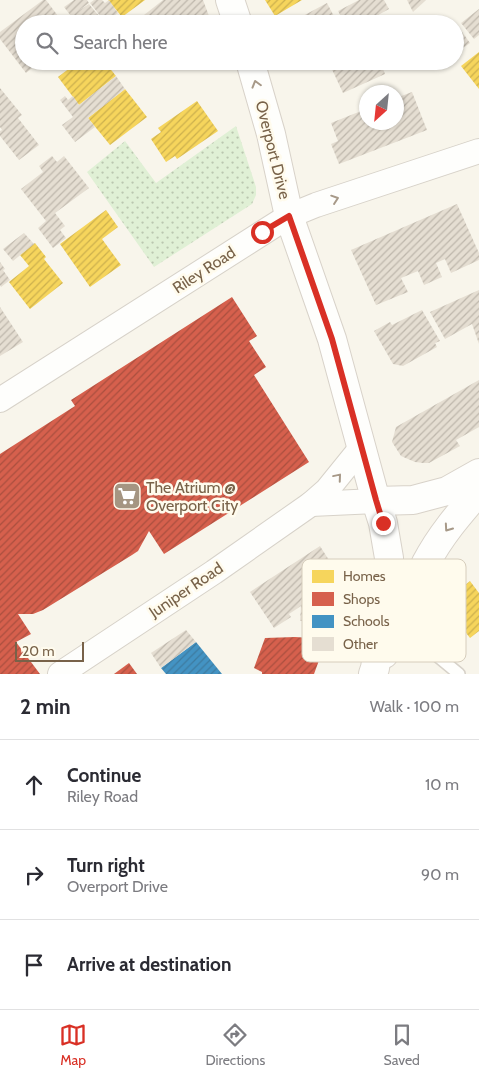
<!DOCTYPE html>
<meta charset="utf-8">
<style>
:root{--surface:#fff;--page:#f7f7f7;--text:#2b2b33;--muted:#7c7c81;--line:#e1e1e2;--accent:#d93025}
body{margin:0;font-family:Cabin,sans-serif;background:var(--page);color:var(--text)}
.compass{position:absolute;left:359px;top:85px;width:45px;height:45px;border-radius:50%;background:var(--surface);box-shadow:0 1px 4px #0004;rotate:207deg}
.scale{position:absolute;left:15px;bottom:12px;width:69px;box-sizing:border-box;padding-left:5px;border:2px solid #786249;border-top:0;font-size:14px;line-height:18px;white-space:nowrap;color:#786249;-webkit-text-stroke:4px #fffbed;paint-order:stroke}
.stop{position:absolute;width:15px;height:15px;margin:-11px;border:4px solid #d93025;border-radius:50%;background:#fff}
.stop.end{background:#d93025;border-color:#fff;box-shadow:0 1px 5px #0008}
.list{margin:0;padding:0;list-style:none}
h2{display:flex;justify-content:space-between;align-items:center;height:65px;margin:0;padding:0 20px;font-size:21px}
h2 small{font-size:16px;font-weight:400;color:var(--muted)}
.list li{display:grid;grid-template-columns:32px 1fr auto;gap:15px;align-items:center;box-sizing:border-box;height:90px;padding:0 20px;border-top:1px solid var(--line)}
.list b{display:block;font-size:19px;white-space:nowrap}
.list p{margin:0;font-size:16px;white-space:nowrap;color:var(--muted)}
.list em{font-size:16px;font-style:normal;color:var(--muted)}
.icon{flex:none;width:28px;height:28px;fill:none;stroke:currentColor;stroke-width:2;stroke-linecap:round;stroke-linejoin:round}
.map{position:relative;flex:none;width:479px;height:674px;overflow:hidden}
.search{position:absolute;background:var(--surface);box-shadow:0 1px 4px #0004;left:15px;right:15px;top:15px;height:55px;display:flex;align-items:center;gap:12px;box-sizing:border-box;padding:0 18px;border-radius:28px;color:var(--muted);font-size:19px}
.sheet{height:335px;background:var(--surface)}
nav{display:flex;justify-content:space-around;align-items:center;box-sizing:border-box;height:70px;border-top:1px solid var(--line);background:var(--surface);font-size:14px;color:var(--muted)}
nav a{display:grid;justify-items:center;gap:2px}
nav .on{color:var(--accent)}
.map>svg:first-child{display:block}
.grass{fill:url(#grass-dots)}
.homes{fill:url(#homes-hatch)}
.shops{fill:url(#shops-hatch)}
.schools{fill:url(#schools-hatch)}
.building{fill:url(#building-hatch)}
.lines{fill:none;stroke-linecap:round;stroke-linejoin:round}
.service-casing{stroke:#d7d2c9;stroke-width:14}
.minor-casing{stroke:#d7d2c9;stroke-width:26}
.secondary-casing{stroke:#d8d2c9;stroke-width:30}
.service{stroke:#fefefc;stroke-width:11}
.minor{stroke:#fefefc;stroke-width:24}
.secondary{stroke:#fefefc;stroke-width:28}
.oneway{stroke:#a79988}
.route{stroke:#d93025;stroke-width:6}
.labels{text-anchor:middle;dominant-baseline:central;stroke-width:5;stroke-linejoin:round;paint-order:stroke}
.street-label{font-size:16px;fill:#786249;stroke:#fffbed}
.poi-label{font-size:16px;fill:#786249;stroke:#fffbed;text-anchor:start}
.key{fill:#fffbed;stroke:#d6cdbc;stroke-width:1}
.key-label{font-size:14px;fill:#786249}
</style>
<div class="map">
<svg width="479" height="674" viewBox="0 0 479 674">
<defs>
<pattern id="grass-dots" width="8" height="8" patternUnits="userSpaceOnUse" patternTransform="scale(1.25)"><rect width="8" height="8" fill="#e0f0d5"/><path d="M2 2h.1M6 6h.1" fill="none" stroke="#bac6af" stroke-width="1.8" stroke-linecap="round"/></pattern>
<pattern id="homes-hatch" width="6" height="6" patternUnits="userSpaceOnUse" patternTransform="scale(1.25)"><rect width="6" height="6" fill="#f6d55c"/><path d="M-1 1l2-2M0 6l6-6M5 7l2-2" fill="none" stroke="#ccb04e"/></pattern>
<pattern id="shops-hatch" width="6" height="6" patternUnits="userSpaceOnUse" patternTransform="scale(1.25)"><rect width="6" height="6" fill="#d6604d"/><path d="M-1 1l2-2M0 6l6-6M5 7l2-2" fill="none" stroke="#aa4f3f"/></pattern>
<pattern id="schools-hatch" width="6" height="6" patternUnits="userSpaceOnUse" patternTransform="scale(1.25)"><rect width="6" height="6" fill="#4393c3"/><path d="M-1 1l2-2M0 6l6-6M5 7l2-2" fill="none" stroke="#3d7ba0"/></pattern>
<pattern id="building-hatch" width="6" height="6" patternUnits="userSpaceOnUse" patternTransform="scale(1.25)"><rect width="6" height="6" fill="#e5ded2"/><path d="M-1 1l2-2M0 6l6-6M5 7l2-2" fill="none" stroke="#beb7ac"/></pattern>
</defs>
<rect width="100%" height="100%" fill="#f8f5eb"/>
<path class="grass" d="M236 126 256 187V195L252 204 154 267 87 172 125 141 156 183Z"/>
<g class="homes">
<path d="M108 0H145L122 17Z"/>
<path d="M265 0H302L275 16Z"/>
<path d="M479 52V89L461 66Z"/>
<path d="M79 61H104L116 76 79 105 58 77Z"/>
<path d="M125 89 147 117 110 145 88 118Z"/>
<path d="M197 101 218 131 177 159 175 156 166 162 151 139 161 132 158 128Z"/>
<path d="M106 210 118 227 102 239 121 265 90 287 60 244Z"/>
<path d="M35 243 46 257 44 259 63 283 30 309 9 282 29 266 20 255Z"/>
<path d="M470 581 479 593V631L470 638 453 616 446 614 449 608 444 602Z"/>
</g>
<g class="shops">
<path d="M232 297 257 336 249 341 266 367 254 375 309 462 164 554 149 531 138 551 132 555 43 610 33 614H18L31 634 16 642 40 674H0V454L75 406 71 400Z"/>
<path d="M295 637 311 638 325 644 314 674H262V672L254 668 265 638Z"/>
<path d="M129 663 137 674H114Z"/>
</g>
<path class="schools" d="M196 642 222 674H166L161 668Z"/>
<g class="building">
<path d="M43 0H46L64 24H24V61H41L26 73 0 39V32Z"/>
<path d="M74 0H87L89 3 78 11 89 4 99 16 91 21 93 24H77L64 7Z"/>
<path d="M94 0H102L105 3 109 0 118 13 105 22 90 3Z"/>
<path d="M163 0H203L212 24H143L139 19Z"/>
<path d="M359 0H384L389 9 362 24H345L338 11Z"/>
<path d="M407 0H426L413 12Z"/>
<path d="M327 3 338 24H288Z"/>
<path d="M479 9V35L474 39 461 23Z"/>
<path d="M457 25 470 43 455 54V26Z"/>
<path d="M332 61H380L385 74 343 93 329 63Z"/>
<path d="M116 76 125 89 88 118 95 127 75 142 62 125 73 117 60 100 65 96 68 100 73 96 79 105Z"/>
<path d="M0 88 22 115 18 118 39 145 19 160 0 136V131L2 130 0 127Z"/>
<path d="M412 92 427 130 339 164 331 144 338 141 331 123 366 109V122H396V98Z"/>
<path d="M52 156 57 162 64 156 89 188 55 213 65 226 60 230 66 238 53 248 38 228 46 221 21 189 43 172 39 166Z"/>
<path d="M457 204 479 253V260L451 273 445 259 436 263 442 277 424 285 418 271 401 278 408 292 376 305 351 250Z"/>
<path d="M24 233 34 244 13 261 3 249Z"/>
<path d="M0 262 5 269 3 270 10 280 1 287 0 285Z"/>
<path d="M479 290V344L472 324 445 339 430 312Z"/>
<path d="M0 307 23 342 0 356Z"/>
<path d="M422 310 440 341 435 343 437 347 403 366 393 364 374 331 390 322 392 325Z"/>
<path d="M479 380V427L456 440 460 446 429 463H423L415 462 401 456 392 442 396 427Z"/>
<path d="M320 546 341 579 336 583V621H300L301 606 289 614 291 617 274 628 250 592Z"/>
<path d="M186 630 196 642 161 668 151 653Z"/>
</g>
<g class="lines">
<g class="service-casing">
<path id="service" d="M398 629 424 645 459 674"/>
</g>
<g class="minor-casing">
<g id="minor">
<path d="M0 400 289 216 316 205 479 151"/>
<path d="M311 504 376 501"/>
<path d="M60 674 214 572 311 504 327 490 361 448"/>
</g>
</g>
<g class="secondary-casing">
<g id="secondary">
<path d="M230 0 238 24"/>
<path d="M250 61 271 134 289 216 332 339 376 501 383 523 389 558 384 607 375 668 373 674"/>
<path d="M376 501 413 500 428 496 447 491 479 473"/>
<path d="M384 654C402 625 412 593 426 563 440 536 459 514 479 491"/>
</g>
</g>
<use href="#service" class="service"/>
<use href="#minor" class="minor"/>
<use href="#secondary" class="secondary"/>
</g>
<defs><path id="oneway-chevron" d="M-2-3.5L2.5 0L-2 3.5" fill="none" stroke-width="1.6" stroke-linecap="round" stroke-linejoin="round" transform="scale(1.25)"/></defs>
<g class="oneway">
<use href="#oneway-chevron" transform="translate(256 84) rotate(-106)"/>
<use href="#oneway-chevron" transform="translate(335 199) rotate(-19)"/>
<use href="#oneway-chevron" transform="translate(338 477) rotate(-50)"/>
<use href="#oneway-chevron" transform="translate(448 528) rotate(125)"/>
</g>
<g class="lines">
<path class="route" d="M262 232 289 216 332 339 376 500 383 523"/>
</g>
<defs>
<g id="supermarket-square" transform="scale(1.4375)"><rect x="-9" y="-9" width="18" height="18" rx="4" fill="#a59582" stroke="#fffbed"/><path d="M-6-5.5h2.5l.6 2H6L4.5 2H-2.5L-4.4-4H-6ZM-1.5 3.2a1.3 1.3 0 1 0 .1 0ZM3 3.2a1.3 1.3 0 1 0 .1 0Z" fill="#fff"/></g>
</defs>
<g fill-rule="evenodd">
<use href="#supermarket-square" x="127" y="496"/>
</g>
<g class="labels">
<g class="street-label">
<text transform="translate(273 150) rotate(76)">Overport Drive</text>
<text transform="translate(204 270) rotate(-33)">Riley Road</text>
<text transform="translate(186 590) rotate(-34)">Juniper Road</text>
</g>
<g class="poi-label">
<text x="146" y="487">The Atrium @<tspan x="146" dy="18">Overport City</tspan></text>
</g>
</g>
<rect x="302" y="559" width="164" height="103" rx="8" class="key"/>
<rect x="312" y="570" width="22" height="13" fill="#f6d55c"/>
<rect x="312" y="592" width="22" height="14" fill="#d6604d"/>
<rect x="312" y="615" width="22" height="13" fill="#4393c3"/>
<rect x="312" y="637" width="22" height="14" fill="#e5ded2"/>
<g class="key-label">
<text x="343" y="581">Homes</text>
<text x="343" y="604">Shops</text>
<text x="343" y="626">Schools</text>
<text x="343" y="649">Other</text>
</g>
</svg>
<svg class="compass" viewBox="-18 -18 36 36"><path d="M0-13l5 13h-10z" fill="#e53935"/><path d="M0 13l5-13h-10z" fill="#7c7c81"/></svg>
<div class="scale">20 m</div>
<div class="stop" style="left:262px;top:232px"></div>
<div class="stop end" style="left:383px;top:523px"></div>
<div class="search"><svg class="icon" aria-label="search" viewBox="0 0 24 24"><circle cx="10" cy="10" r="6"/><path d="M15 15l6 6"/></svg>Search here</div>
</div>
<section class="sheet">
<h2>2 min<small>Walk · 100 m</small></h2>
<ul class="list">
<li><svg class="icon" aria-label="ahead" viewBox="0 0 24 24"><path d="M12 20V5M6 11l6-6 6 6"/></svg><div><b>Continue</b><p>Riley Road</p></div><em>10 m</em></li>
<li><svg class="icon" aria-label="right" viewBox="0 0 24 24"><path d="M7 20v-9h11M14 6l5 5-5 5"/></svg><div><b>Turn right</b><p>Overport Drive</p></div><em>90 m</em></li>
<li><svg class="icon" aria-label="arrive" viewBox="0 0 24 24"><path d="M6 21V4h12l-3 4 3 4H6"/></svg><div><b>Arrive at destination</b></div></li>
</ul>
</section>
<nav>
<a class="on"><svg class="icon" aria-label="map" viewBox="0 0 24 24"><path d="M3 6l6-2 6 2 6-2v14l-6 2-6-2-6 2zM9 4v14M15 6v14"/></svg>Map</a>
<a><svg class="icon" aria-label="directions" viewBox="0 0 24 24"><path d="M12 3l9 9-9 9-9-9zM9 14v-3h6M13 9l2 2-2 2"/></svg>Directions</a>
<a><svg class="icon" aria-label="saved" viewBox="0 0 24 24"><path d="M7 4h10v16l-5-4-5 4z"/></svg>Saved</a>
</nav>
